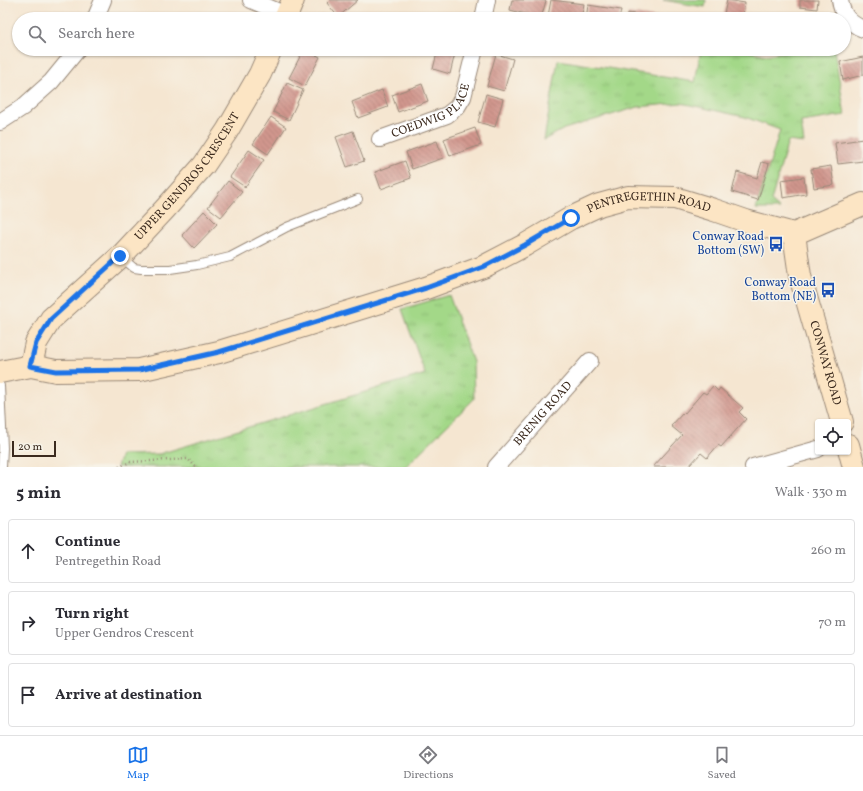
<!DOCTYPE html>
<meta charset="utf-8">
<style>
:root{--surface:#fff;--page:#f2f2f3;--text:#2b2b33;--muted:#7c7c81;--line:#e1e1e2;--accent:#1a73e8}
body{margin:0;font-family:Vollkorn,serif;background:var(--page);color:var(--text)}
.controls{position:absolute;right:12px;bottom:12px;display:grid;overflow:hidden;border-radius:4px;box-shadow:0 1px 3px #0004}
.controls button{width:36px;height:36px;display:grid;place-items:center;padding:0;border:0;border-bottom:1px solid var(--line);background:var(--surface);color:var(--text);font:20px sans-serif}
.scale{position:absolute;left:12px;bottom:10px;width:44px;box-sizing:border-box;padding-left:4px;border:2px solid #3b2a1e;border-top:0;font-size:11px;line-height:14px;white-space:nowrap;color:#3b2a1e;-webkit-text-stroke:3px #f7f3e8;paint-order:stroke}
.stop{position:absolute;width:12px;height:12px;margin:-9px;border:3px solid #1a73e8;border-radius:50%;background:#fff}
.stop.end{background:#1a73e8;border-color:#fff;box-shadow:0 1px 4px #0008}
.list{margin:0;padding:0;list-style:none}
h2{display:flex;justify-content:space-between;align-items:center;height:52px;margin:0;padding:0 16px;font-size:17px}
h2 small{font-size:13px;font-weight:400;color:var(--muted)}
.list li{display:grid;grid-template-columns:26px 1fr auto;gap:12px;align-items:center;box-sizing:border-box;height:64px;margin:0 8px 8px;padding:0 8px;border:1px solid var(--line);border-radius:4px}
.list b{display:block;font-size:15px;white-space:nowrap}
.list p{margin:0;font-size:13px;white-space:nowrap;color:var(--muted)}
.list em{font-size:13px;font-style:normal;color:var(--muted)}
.icon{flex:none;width:22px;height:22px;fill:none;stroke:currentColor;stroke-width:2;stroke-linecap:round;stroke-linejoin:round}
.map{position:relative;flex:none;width:863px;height:467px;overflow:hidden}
.search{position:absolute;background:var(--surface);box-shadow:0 1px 3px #0004;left:12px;right:12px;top:12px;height:44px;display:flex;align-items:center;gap:10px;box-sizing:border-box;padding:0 14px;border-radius:22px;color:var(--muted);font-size:15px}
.sheet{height:268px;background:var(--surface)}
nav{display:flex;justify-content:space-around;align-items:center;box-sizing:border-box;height:56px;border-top:1px solid var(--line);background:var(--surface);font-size:11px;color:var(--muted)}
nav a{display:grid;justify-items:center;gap:2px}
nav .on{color:var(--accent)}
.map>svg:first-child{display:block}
.grass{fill:url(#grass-tufts);stroke:#6f8153}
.building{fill:url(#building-back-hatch)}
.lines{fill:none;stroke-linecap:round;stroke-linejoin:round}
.lane-casing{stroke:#988878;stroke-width:10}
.street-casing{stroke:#988878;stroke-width:18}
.secondary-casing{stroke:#988878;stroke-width:24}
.path{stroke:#988878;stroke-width:2.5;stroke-dasharray:1 3;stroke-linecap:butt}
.lane{stroke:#fff;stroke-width:8}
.street{stroke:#fff;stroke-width:16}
.secondary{stroke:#fce5c4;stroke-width:22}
.route{stroke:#1a73e8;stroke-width:5}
.labels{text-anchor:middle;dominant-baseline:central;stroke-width:3;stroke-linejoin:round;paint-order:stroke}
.street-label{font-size:12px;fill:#3b2a1e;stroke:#f7f3e8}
.transit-label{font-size:12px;fill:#164399;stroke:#f7f3e8;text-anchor:end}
</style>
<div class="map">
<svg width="863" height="467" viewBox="0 0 863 467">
<defs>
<pattern id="grass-tufts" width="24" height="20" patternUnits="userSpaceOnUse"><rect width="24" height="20" fill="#a3d888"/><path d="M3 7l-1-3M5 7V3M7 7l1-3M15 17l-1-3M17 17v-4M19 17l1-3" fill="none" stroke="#8dba75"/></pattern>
<pattern id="building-back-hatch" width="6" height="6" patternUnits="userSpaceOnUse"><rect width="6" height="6" fill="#d2978e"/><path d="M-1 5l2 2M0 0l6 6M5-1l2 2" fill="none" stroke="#ac7b73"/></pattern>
</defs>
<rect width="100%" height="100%" fill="#f7f3e8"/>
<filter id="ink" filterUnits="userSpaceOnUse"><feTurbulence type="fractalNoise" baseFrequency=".025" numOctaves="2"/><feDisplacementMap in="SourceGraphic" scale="8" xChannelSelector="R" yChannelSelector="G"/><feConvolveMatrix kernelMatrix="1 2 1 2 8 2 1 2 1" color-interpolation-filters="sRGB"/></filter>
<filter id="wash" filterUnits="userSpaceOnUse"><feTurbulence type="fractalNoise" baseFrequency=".012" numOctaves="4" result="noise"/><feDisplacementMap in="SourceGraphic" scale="16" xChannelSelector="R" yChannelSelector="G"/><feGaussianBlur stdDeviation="0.9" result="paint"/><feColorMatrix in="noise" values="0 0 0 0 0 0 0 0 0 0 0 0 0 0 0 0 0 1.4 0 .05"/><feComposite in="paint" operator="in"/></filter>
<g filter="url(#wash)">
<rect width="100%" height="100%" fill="#f5e6d1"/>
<g class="grass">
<path d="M663 0H706L705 7Z"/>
<path d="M701 49H739L766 55 803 49H834L845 115 801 122 804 143 788 141 771 201 780 209H756L780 130 745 117 681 103 638 107 564 129 544 140 558 60 695 82Z"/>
<path d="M449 295 473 362 474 399 405 467H117L121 455 159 454 425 374 402 309Z"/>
</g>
<g id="blocks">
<g class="building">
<path d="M330 0H358L338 17 327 3Z"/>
<path d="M512 0H540L546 1 541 18 510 10Z"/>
<path d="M551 0 584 4 581 19H564L548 16Z"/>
<path d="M727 0 745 3 742 19H723Z"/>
<path d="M800 0H818L817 9 800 7Z"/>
<path d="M588 5 621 10 619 19H586Z"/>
<path d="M628 13 661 18 660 19H627Z"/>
<path d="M819 14 820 19H802V16Z"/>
<path d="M321 15 330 19H319Z"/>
<path d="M304 49 320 57 305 86 289 78Z"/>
<path d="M438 49H456L450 74 433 69Z"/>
<path d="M496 54 513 59 504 91 487 86Z"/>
<path d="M863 57V75L843 80 840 62Z"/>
<path d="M287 83 303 90 289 120 273 112Z"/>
<path d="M422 84 428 101 398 112 392 95Z"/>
<path d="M382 90 388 107 358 118 352 102Z"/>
<path d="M486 94 503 99 495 127 478 122Z"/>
<path d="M271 117 286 127 268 154 253 144Z"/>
<path d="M475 128 481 145 450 156 444 139Z"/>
<path d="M353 131 364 161 347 167 336 137Z"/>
<path d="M863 139V161L838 164 835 143Z"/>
<path d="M437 141 443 158 412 169 406 152Z"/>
<path d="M249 150 264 160 245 187 230 177Z"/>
<path d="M405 161 411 178 381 189 375 172Z"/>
<path d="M762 162 769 164 758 200 732 192 737 172 757 178Z"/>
<path d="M831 166 834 185 814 188 811 169Z"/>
<path d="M804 177 806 194 783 198 781 180Z"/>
<path d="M228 181 242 192 221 217 208 207Z"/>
<path d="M204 211 217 224 194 248 182 235Z"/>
<path d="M713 386 718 391 720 388 743 408 739 412 746 419 721 447 718 445 707 458 701 453 688 467H653L682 435 671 426 683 413 684 414 703 392 706 394Z"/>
</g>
</g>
</g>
<g filter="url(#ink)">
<use href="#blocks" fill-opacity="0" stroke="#988878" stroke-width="1"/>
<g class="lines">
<g class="lane-casing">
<g id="lane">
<path d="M121 257 134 268 141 269H170L197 265 230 257 287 227 358 199"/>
<path d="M0 386 3 448 2 467"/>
</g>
</g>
<g class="street-casing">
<g id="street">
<path d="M251 0 286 15"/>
<path d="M840 0C842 15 849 23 863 29"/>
<path d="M95 19 103 0"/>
<path d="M483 19 487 0"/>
<path d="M0 122 23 107 51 82 78 49"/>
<path id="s1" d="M380 139 447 115 457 107 463 97 475 49"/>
<path id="s2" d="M496 467 590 361"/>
<path d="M753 467 818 449"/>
</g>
</g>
<g class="secondary-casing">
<g id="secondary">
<path d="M285 19 293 0"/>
<path id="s3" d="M794 234 800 276 842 422"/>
<path id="s4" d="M31 366 36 343 51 319 121 256 165 209 204 165 227 131 260 74 271 49"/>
<path id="s5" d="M0 372 31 366 56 371 139 370 219 352 426 288 483 267 525 245 571 218 599 205 628 197 675 198 714 210 746 221 794 234 863 204"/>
<path d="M848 445 854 467"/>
</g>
</g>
<path class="path" d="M119 467 130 462 188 459 196 467"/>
<use href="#lane" class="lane"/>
<use href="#street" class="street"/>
<use href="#secondary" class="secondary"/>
</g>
</g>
<g class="lines" filter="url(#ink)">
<path class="route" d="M120 256 51 319 36 343 30 366 56 371 139 370 219 352 426 288 483 267 525 245 571 218"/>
</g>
<defs>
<g id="bus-bare" transform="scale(1.2)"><path d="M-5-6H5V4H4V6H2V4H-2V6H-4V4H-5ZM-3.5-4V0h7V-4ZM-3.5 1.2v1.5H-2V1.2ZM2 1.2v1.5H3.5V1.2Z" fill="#1a4fb4" stroke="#f7f3e8" stroke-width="2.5" paint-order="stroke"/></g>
</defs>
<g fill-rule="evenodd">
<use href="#bus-bare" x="776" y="244"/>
<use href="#bus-bare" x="828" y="290"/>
</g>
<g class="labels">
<g class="street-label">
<text stroke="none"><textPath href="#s1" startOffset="61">COEDWIG PLACE</textPath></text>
<text stroke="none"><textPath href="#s4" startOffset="250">UPPER GENDROS CRESCENT</textPath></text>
<text stroke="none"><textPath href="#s5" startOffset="682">PENTREGETHIN ROAD</textPath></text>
<text stroke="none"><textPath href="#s3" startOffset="133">CONWAY ROAD</textPath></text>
<text stroke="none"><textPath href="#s2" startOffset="71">BRENIG ROAD</textPath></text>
</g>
<g class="transit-label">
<text x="764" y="237">Conway Road<tspan x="764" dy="14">Bottom (SW)</tspan></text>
<text x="816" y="283">Conway Road<tspan x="816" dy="14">Bottom (NE)</tspan></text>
</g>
</g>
</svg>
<div class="controls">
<button><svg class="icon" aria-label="locate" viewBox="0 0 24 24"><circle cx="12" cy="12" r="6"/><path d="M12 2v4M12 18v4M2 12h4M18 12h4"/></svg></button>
</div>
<div class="scale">20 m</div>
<div class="stop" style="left:571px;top:218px"></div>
<div class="stop end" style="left:120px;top:256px"></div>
<div class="search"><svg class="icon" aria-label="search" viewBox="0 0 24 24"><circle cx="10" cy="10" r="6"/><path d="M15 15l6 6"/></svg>Search here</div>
</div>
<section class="sheet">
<h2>5 min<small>Walk · 330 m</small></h2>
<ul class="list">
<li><svg class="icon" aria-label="ahead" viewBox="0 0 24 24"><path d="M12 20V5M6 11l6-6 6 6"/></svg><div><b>Continue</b><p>Pentregethin Road</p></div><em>260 m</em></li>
<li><svg class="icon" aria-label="right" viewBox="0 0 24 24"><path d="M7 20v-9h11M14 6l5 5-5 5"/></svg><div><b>Turn right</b><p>Upper Gendros Crescent</p></div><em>70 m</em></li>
<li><svg class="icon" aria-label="arrive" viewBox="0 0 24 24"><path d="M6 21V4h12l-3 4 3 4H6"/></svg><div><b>Arrive at destination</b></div></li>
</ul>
</section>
<nav>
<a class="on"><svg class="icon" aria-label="map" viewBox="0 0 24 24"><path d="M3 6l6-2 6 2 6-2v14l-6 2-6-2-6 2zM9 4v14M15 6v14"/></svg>Map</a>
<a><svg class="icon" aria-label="directions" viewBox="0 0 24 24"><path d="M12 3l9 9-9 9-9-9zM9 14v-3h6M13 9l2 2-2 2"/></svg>Directions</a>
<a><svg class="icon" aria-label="saved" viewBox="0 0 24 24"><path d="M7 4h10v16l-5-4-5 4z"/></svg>Saved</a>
</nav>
